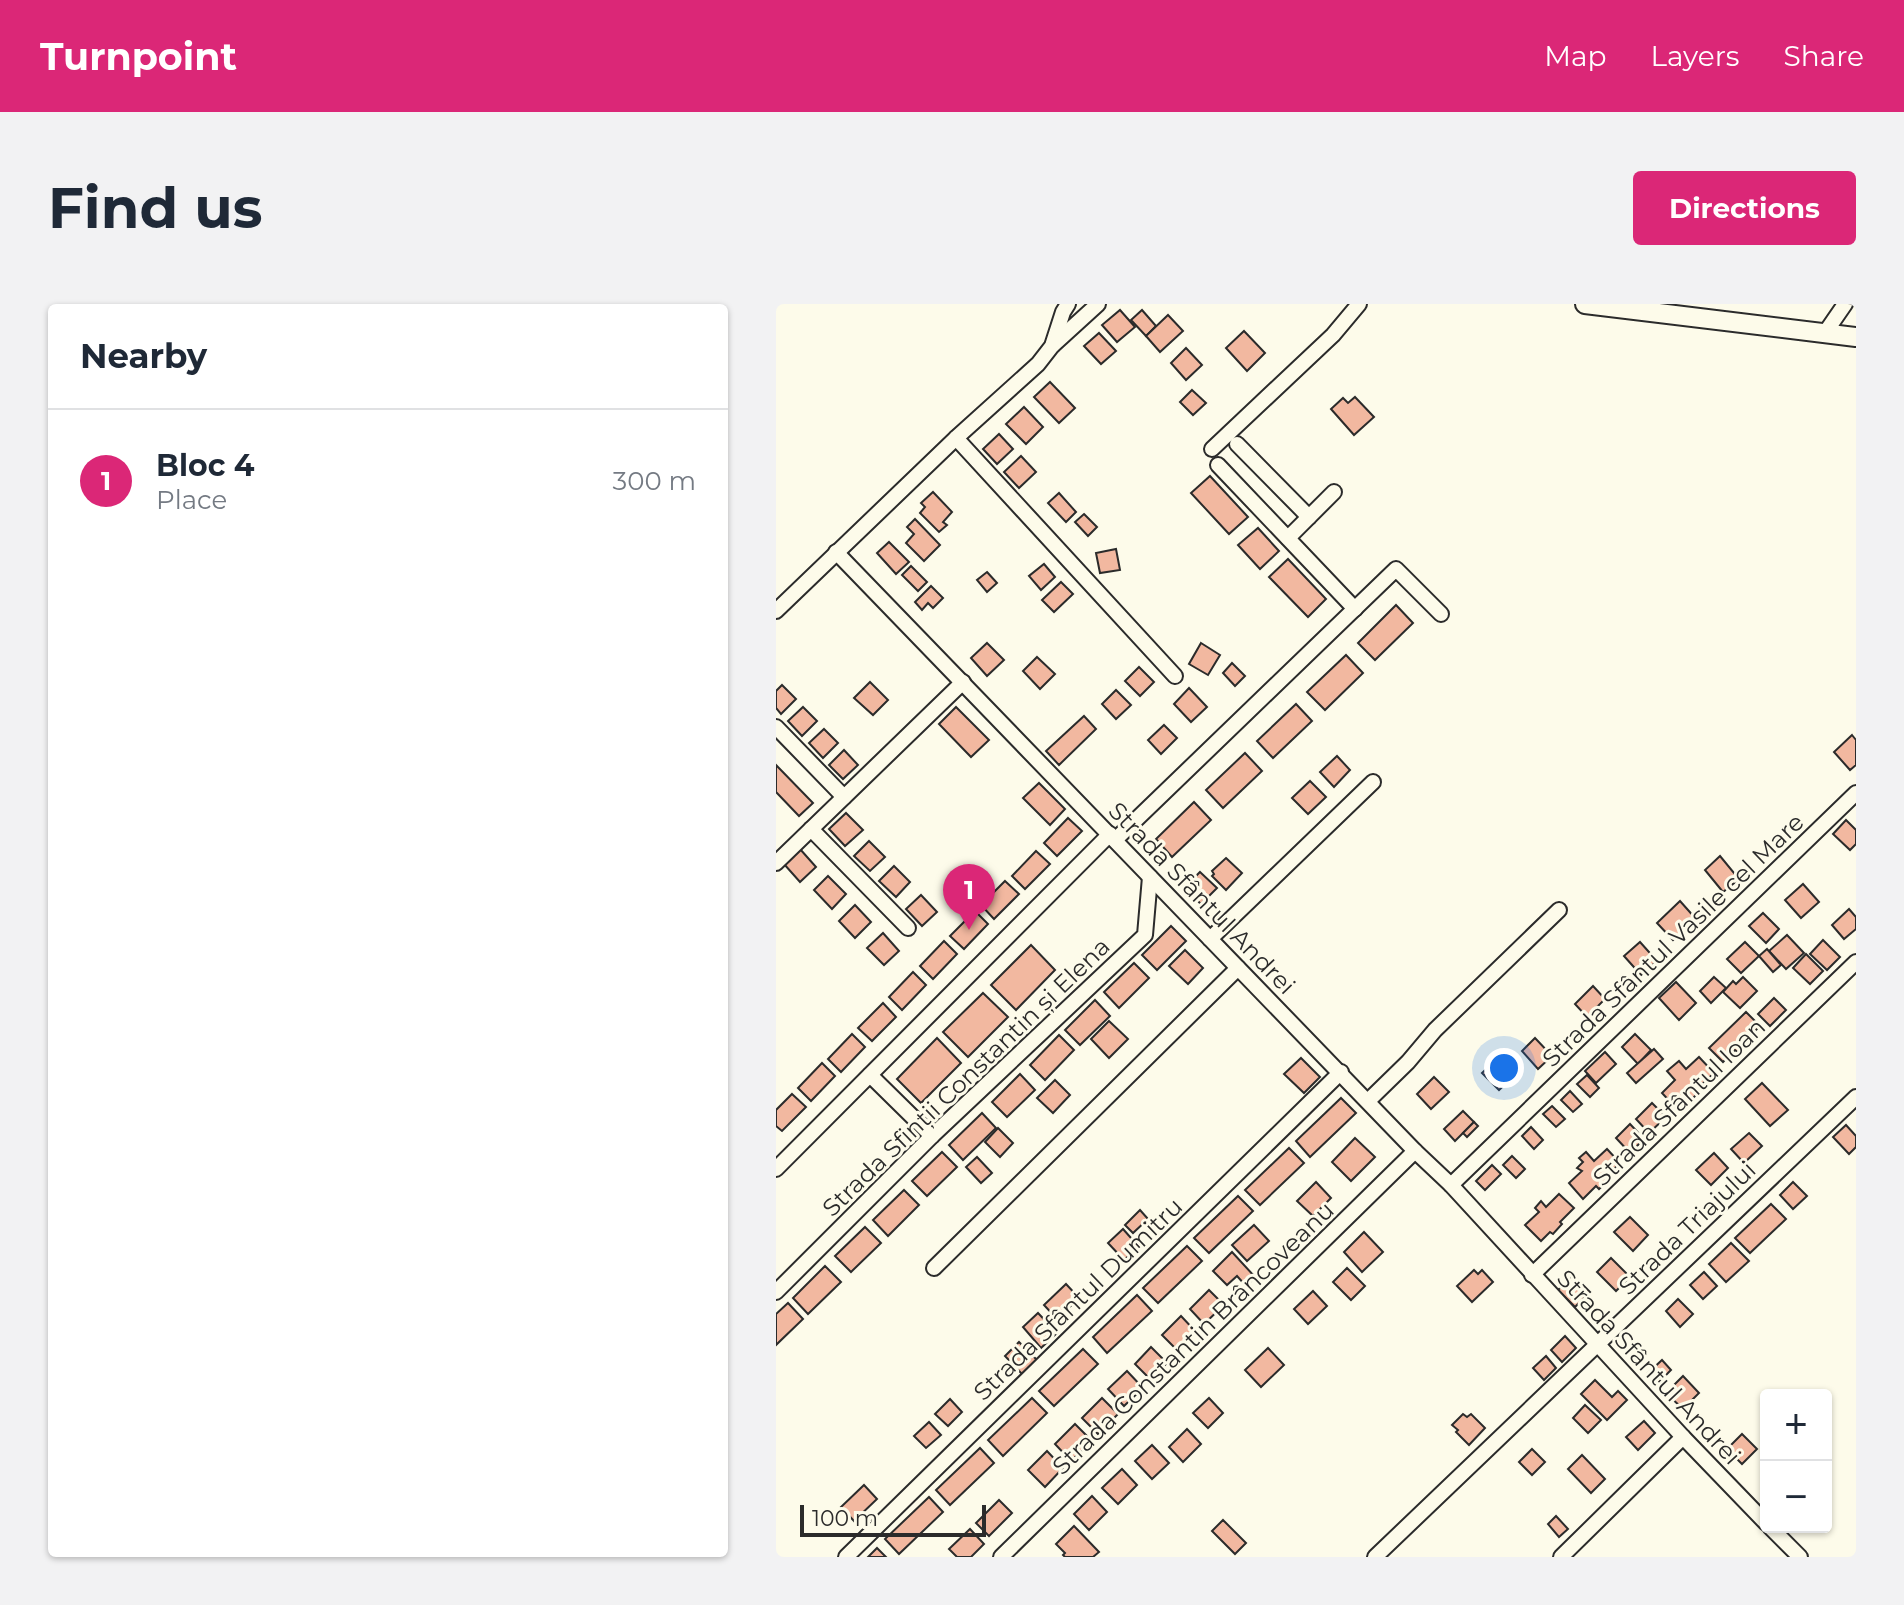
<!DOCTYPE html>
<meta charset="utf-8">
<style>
:root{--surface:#fff;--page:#f2f2f3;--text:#1f2937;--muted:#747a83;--line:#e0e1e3;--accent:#db2777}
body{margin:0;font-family:Montserrat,sans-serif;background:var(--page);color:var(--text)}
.controls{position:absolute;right:24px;bottom:24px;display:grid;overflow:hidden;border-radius:8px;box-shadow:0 2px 6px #0004}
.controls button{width:72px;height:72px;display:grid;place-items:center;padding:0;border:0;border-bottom:2px solid var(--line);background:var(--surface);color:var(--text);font:40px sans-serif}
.scale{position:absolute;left:24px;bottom:20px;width:186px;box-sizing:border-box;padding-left:8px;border:4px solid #2b2b2b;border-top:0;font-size:22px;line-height:28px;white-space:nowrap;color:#2b2b2b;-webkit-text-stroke:6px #fdfbea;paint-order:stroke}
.you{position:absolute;left:728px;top:764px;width:28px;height:28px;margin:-20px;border:6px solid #fff;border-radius:50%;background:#1a73e8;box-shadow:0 0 0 12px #1a73e833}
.badge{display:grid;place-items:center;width:52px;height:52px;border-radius:50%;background:var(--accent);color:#fff;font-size:26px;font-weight:700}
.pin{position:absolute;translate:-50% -66px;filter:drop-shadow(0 2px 4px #0008)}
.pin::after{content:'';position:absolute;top:42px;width:28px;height:24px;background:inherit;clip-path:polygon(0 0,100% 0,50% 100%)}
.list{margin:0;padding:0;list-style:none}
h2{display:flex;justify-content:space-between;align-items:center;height:104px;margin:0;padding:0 32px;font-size:34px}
h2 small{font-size:26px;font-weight:400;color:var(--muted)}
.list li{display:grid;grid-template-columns:52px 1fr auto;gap:24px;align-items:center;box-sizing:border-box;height:144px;padding:0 32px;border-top:2px solid var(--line)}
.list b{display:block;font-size:30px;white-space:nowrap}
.list p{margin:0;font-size:26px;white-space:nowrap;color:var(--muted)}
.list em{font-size:26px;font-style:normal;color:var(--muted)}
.map{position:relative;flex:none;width:1080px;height:1253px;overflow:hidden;border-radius:8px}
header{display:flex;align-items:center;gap:48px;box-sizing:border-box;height:112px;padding:0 40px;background:var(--accent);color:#fff}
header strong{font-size:38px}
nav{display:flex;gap:44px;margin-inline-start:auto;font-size:28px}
.intro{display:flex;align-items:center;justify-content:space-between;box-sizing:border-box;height:192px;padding:0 48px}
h1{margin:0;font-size:56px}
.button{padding:20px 36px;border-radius:8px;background:var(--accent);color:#fff;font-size:28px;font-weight:700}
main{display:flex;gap:48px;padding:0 48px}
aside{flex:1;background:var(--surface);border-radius:8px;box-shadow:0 2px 6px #0004}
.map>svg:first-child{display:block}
.building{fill:#f2b8a0;stroke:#2b2b2b;stroke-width:2}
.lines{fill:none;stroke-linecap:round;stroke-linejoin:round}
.minor-casing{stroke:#2b2b2b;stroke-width:18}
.major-casing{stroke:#2b2b2b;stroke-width:22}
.minor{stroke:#fdfbea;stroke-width:14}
.major{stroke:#fdfbea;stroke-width:18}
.labels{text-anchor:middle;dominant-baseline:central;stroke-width:6;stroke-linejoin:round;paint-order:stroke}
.street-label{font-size:24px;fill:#2b2b2b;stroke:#fdfbea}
</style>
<header>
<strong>Turnpoint</strong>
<nav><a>Map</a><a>Layers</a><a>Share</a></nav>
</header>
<div class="intro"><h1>Find us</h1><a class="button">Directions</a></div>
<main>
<aside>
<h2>Nearby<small></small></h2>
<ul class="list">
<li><span class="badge">1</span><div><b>Bloc 4</b><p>Place</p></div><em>300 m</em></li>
</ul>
</aside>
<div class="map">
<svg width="1080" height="1253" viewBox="0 0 1080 1253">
<rect width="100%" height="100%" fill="#fdfbea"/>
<g class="building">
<path d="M344 6 359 23 341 38 326 21Z"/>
<path d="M366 6 380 22 370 32 355 16Z"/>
<path d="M392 11 407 27 384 48 370 32Z"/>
<path d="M468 27 489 49 471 67 450 44Z"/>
<path d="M323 29 340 47 325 60 308 42Z"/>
<path d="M410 44 426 61 410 76 395 59Z"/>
<path d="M274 78 299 104 283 119 258 93Z"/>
<path d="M416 86 430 99 417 111 404 98Z"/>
<path d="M579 93 598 113 578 131 555 105 567 94 572 99Z"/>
<path d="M248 103 267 123 250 140 230 120Z"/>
<path d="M223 130 237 145 221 160 207 145Z"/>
<path d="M245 152 260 168 243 184 228 168Z"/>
<path d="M434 172 472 213 453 230 415 189Z"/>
<path d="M157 188 176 208 167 218 171 221 163 228 144 209 149 203 145 199Z"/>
<path d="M283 189 300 208 290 218 272 199Z"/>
<path d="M308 210 321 223 312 232 299 218Z"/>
<path d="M139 215 164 241 148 257 130 239 138 230 131 223Z"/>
<path d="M482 224 503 247 484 265 462 241Z"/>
<path d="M113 238 133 258 120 270 101 249Z"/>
<path d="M340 245 344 266 324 269 320 249Z"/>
<path d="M512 255 550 295 532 313 493 273Z"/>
<path d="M268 260 279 273 265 286 253 272Z"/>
<path d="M135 262 151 278 142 287 126 271Z"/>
<path d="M211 268 221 279 211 288 201 276Z"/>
<path d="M285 278 297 290 278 308 266 296Z"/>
<path d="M155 282 167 294 157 304 152 299 146 306 139 298Z"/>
<path d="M620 301 637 319 599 356 582 339Z"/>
<path d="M211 339 228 356 211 372 195 354Z"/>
<path d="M425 339 444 351 432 371 413 360Z"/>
<path d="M570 351 587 369 549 406 531 388Z"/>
<path d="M261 353 279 370 264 385 247 367Z"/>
<path d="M456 359 469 372 459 382 447 369Z"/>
<path d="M363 363 378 378 364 392 349 377Z"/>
<path d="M94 378 112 396 97 411 78 394Z"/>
<path d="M6 381 20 395 5 410 0 404V387Z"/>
<path d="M413 384 431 403 415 418 398 400Z"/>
<path d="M340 386 355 401 340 415 326 400Z"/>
<path d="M520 400 536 417 497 454 481 437Z"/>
<path d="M27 403 41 417 26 432 12 417Z"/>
<path d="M180 403 213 436 195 453 163 420Z"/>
<path d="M308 412 320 425 283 461 270 447Z"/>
<path d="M388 421 401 434 385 450 372 436Z"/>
<path d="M48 425 62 439 47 454 33 439Z"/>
<path d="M1076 431 1080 436V461L1074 466 1058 448Z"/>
<path d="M68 446 82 461 67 475 53 461Z"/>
<path d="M469 449 486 467 447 504 430 486Z"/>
<path d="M561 452 574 466 558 483 544 468Z"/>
<path d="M0 461 37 499 23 512 0 488Z"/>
<path d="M534 477 550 493 532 510 516 494Z"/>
<path d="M263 479 289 505 274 521 247 494Z"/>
<path d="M418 498 435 516 396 553 380 535Z"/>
<path d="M70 509 87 526 69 542 53 525Z"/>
<path d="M292 514 306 527 281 552 268 539Z"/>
<path d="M1070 516 1080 526V540L1074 546 1057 530Z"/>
<path d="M93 537 109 553 94 567 78 552Z"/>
<path d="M24 545 40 563 24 578 8 560Z"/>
<path d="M260 547 274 560 249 585 236 572Z"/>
<path d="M944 552 963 575 947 588 929 566Z"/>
<path d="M450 554 466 569 450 586 436 572 438 570 436 567Z"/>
<path d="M118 562 134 578 120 593 103 577Z"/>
<path d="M424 568 441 584 425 600 408 584Z"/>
<path d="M52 572 70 590 56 605 38 586Z"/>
<path d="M229 577 243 590 218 615 205 601Z"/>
<path d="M1027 580 1043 598 1025 614 1009 596Z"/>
<path d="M145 591 161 608 146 622 130 605Z"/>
<path d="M904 597 920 615 897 636 881 619Z"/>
<path d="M79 601 95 618 79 634 63 617Z"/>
<path d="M1073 605 1080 613V625L1068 635 1056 621Z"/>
<path d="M199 607 212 620 188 645 174 632Z"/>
<path d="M987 609 1003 625 990 639 973 622Z"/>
<path d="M395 622 410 637 381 666 366 651Z"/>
<path d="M107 629 123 647 108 661 91 644Z"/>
<path d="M1011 631 1028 649 1010 665 993 647Z"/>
<path d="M1047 636 1064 653 1051 666 1034 650Z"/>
<path d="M168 637 181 650 157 675 144 662Z"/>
<path d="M864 638 881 657 865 671 848 652Z"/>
<path d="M969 638 983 652 965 669 951 655Z"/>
<path d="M255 641 279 666 240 706 215 681Z"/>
<path d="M991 645 1005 661 997 668 983 652Z"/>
<path d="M409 646 427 664 412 680 393 662Z"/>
<path d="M1030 650 1047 667 1034 680 1017 664Z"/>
<path d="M358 659 373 674 343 704 328 688Z"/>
<path d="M137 668 150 681 126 706 113 693Z"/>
<path d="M938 673 950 684 935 699 924 687Z"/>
<path d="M967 673 981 687 964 704 947 688 957 677 960 680Z"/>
<path d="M900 678 920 699 903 716 883 694Z"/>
<path d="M817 682 829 695 811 713 799 700Z"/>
<path d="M207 689 232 713 192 753 167 728Z"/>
<path d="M998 694 1010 706 994 722 982 710Z"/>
<path d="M319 696 334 712 304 741 289 726Z"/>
<path d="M107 699 120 713 96 737 82 724Z"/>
<path d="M970 708 984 722 971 735 974 739 963 749 959 746 947 758 933 744Z"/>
<path d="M333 717 352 735 333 754 315 735Z"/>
<path d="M76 730 89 743 65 768 52 755Z"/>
<path d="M859 730 875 746 862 760 846 743Z"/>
<path d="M283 731 298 746 269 776 254 761Z"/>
<path d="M161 734 185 759 145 799 121 775Z"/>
<path d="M759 734 776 752 762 765 746 747Z"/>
<path d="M878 745 887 755 860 779 851 769Z"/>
<path d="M829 748 840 760 820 779 809 767Z"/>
<path d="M725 751 742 768 723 786 706 769Z"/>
<path d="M923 753 938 769 924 782 927 784 916 795 913 792 900 804 886 789 899 776 891 767 903 757 910 765Z"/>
<path d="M525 754 544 773 528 789 508 770Z"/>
<path d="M46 759 59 772 35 797 22 784Z"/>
<path d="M244 770 259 786 231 813 216 798Z"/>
<path d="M811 771 823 784 814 793 801 780Z"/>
<path d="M658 773 673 788 655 805 641 790Z"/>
<path d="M279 776 294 791 277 809 261 794Z"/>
<path d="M986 779 1012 806 994 822 969 795Z"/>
<path d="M794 787 806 800 797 808 785 796Z"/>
<path d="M16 790 30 803 6 827 0 822V806Z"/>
<path d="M565 794 580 809 534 853 520 837Z"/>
<path d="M876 799 890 813 873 829 860 815Z"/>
<path d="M776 802 789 815 780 823 767 810Z"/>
<path d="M687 807 698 818 679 837 668 825Z"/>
<path d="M206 809 220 824 187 856 173 841Z"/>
<path d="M698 818 702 822 691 833 687 829Z"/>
<path d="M854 820 868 835 854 849 840 834Z"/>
<path d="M1070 821 1080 832V843L1073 850 1057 833Z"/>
<path d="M755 823 767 836 758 845 746 832Z"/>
<path d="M222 824 237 839 224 853 209 838Z"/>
<path d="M973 829 986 842 968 859 955 845Z"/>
<path d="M579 834 599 853 575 877 556 858Z"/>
<path d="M513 844 528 859 484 901 469 886Z"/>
<path d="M831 845 844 859 831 872 834 875 823 885 820 882 807 895 793 879 806 867 801 864 807 858 803 854 810 848 818 857Z"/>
<path d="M166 848 181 863 151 892 136 877Z"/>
<path d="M938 849 952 864 935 881 920 866Z"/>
<path d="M736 852 749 865 740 874 727 861Z"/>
<path d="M201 853 216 869 205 879 190 863Z"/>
<path d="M716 861 725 870 709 886 700 877Z"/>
<path d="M540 878 555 894 537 912 521 897Z"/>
<path d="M1017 878 1031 892 1017 905 1004 891Z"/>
<path d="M128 886 143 901 112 932 97 916Z"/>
<path d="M783 890 798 904 784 918 786 920 777 930 774 928 765 937 749 921 763 908 759 904 765 897 770 903Z"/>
<path d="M462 892 477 907 433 949 418 934Z"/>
<path d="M995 900 1010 915 974 949 959 934Z"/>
<path d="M364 906 372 915 357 929 349 921Z"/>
<path d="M854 913 872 931 857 947 838 928Z"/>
<path d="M478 921 493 937 471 957 456 941Z"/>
<path d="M89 923 105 939 75 968 59 952Z"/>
<path d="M347 925 363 943 348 956 332 939Z"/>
<path d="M588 928 607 948 586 968 568 948Z"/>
<path d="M955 939 973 957 950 978 933 960Z"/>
<path d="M411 942 426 957 382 999 367 984Z"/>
<path d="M456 948 479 973 470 982 461 972 451 981 437 967Z"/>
<path d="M835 954 854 973 840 987 821 968Z"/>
<path d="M49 962 65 978 32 1010 17 994Z"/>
<path d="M571 964 589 982 575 996 557 978Z"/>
<path d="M698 966 702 970 706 966 717 978 696 998 681 982Z"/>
<path d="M928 968 941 982 927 995 914 981Z"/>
<path d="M797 971 814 988 799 1003 782 986Z"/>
<path d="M290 980 303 994 281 1015 268 1001Z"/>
<path d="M433 986 448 1001 428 1020 414 1005Z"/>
<path d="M537 987 551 1002 532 1020 518 1005Z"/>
<path d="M361 991 376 1007 331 1049 317 1033Z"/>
<path d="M902 995 917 1010 904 1023 890 1007Z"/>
<path d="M12 999 27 1015 0 1041V1010Z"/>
<path d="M262 1009 281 1029 265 1044 247 1023Z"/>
<path d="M405 1012 420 1028 401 1046 386 1031Z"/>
<path d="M789 1032 800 1044 786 1058 775 1046Z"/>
<path d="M243 1038 261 1056 246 1070 229 1052Z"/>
<path d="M375 1043 391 1059 375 1076 359 1060Z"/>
<path d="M492 1044 508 1061 485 1083 469 1066Z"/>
<path d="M307 1045 322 1060 278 1102 263 1087Z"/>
<path d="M770 1052 780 1064 768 1076 757 1064Z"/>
<path d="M886 1056 895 1066 882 1079 872 1069Z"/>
<path d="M351 1067 367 1084 348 1102 332 1085Z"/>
<path d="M907 1072 923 1089 907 1105 890 1089Z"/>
<path d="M819 1076 836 1093 842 1087 851 1096 831 1116 805 1090Z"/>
<path d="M256 1094 271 1109 227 1152 212 1136Z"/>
<path d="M326 1094 342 1110 322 1130 306 1114Z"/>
<path d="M433 1094 447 1109 432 1124 417 1109Z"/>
<path d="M174 1095 186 1108 172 1122 159 1110Z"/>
<path d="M809 1101 825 1116 812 1129 797 1114Z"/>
<path d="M687 1110 691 1113 695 1110 709 1124 693 1141 680 1128 682 1126 676 1121Z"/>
<path d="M868 1117 879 1129 862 1146 850 1133Z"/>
<path d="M153 1118 165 1131 150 1144 138 1132Z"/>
<path d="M299 1120 316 1137 295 1157 279 1140Z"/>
<path d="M411 1125 425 1140 407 1158 393 1143Z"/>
<path d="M966 1130 981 1145 966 1160 951 1145Z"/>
<path d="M376 1141 393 1159 376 1175 359 1157Z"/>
<path d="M204 1144 218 1159 174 1201 160 1186Z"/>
<path d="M756 1145 769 1158 756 1171 743 1158Z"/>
<path d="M271 1147 287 1164 269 1183 252 1166Z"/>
<path d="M806 1151 829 1175 815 1189 792 1165Z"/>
<path d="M346 1165 361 1181 342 1200 326 1184Z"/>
<path d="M88 1181 101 1195 78 1217 65 1203Z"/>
<path d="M316 1192 331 1208 313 1226 298 1210Z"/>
<path d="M153 1193 167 1208 123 1250 109 1235Z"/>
<path d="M223 1196 236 1209 213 1232 200 1219Z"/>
<path d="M780 1212 792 1225 783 1233 772 1220Z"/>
<path d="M447 1216 470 1239 459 1250 436 1227Z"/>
<path d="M298 1222 323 1248 317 1253H289L287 1251 289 1249 280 1240Z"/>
<path d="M194 1225 208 1240 195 1253H181L173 1245Z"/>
<path d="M101 1244 110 1253H92Z"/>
</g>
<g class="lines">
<g class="minor-casing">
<g id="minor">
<path d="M1049 29 1069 0"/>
<path d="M277 41 322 0"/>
<path d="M180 134 399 372"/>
<path d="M461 140 533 213"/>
<path d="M436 145 557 31 583 0"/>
<path d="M442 161 579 305"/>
<path d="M512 234 558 188"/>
<path d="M60 248 639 847 675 881 907 1133 990 1219"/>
<path d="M0 307 180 134 262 60 276 42 287 8 292 0"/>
<path d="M0 423 68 493"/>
<path d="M35 525 132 624"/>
<path d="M339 536 620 265 665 310"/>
<path d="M0 559 187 378"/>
<path d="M434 635 597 478"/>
<path d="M94 771 156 832"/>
<path d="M592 797 632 758 659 726 783 606"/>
<path d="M0 865 334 530"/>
<path d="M675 881 1080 489"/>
<path d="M158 964 462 664"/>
<path d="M756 971 1080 658"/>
<path d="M0 988 156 832 369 631 374 573"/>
<path d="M994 1223 1024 1253"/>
<path d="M70 1253 565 768"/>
<path d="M225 1253 639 847"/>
<path d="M599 1253 1080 793"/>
<path d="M785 1253 907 1133"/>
</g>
</g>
<g class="major-casing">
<path id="major" d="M809 0 1080 33"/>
</g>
<use href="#minor" class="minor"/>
<use href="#major" class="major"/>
</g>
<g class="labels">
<g class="street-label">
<text transform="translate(426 594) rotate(46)">Strada Sfântul Andrei</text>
<text transform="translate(897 636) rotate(-44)">Strada Sfântul Vasile cel Mare</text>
<text transform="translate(190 773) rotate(-44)">Strada Sfinții Constantin și Elena</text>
<text transform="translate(903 798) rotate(-44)">Strada Sfântul Ioan</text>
<text transform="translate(911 924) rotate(-44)">Strada Triajului</text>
<text transform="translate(302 995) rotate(-44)">Strada Sfântul Dumitru</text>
<text transform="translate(417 1034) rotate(-44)">Strada Constantin Brâncoveanu</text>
<text transform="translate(873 1063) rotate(47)">Strada Sfântul Andrei</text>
</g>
</g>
</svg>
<div class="controls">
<button>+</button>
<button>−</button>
</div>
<div class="scale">100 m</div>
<div class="you"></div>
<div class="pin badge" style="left:193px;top:626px">1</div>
</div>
</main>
